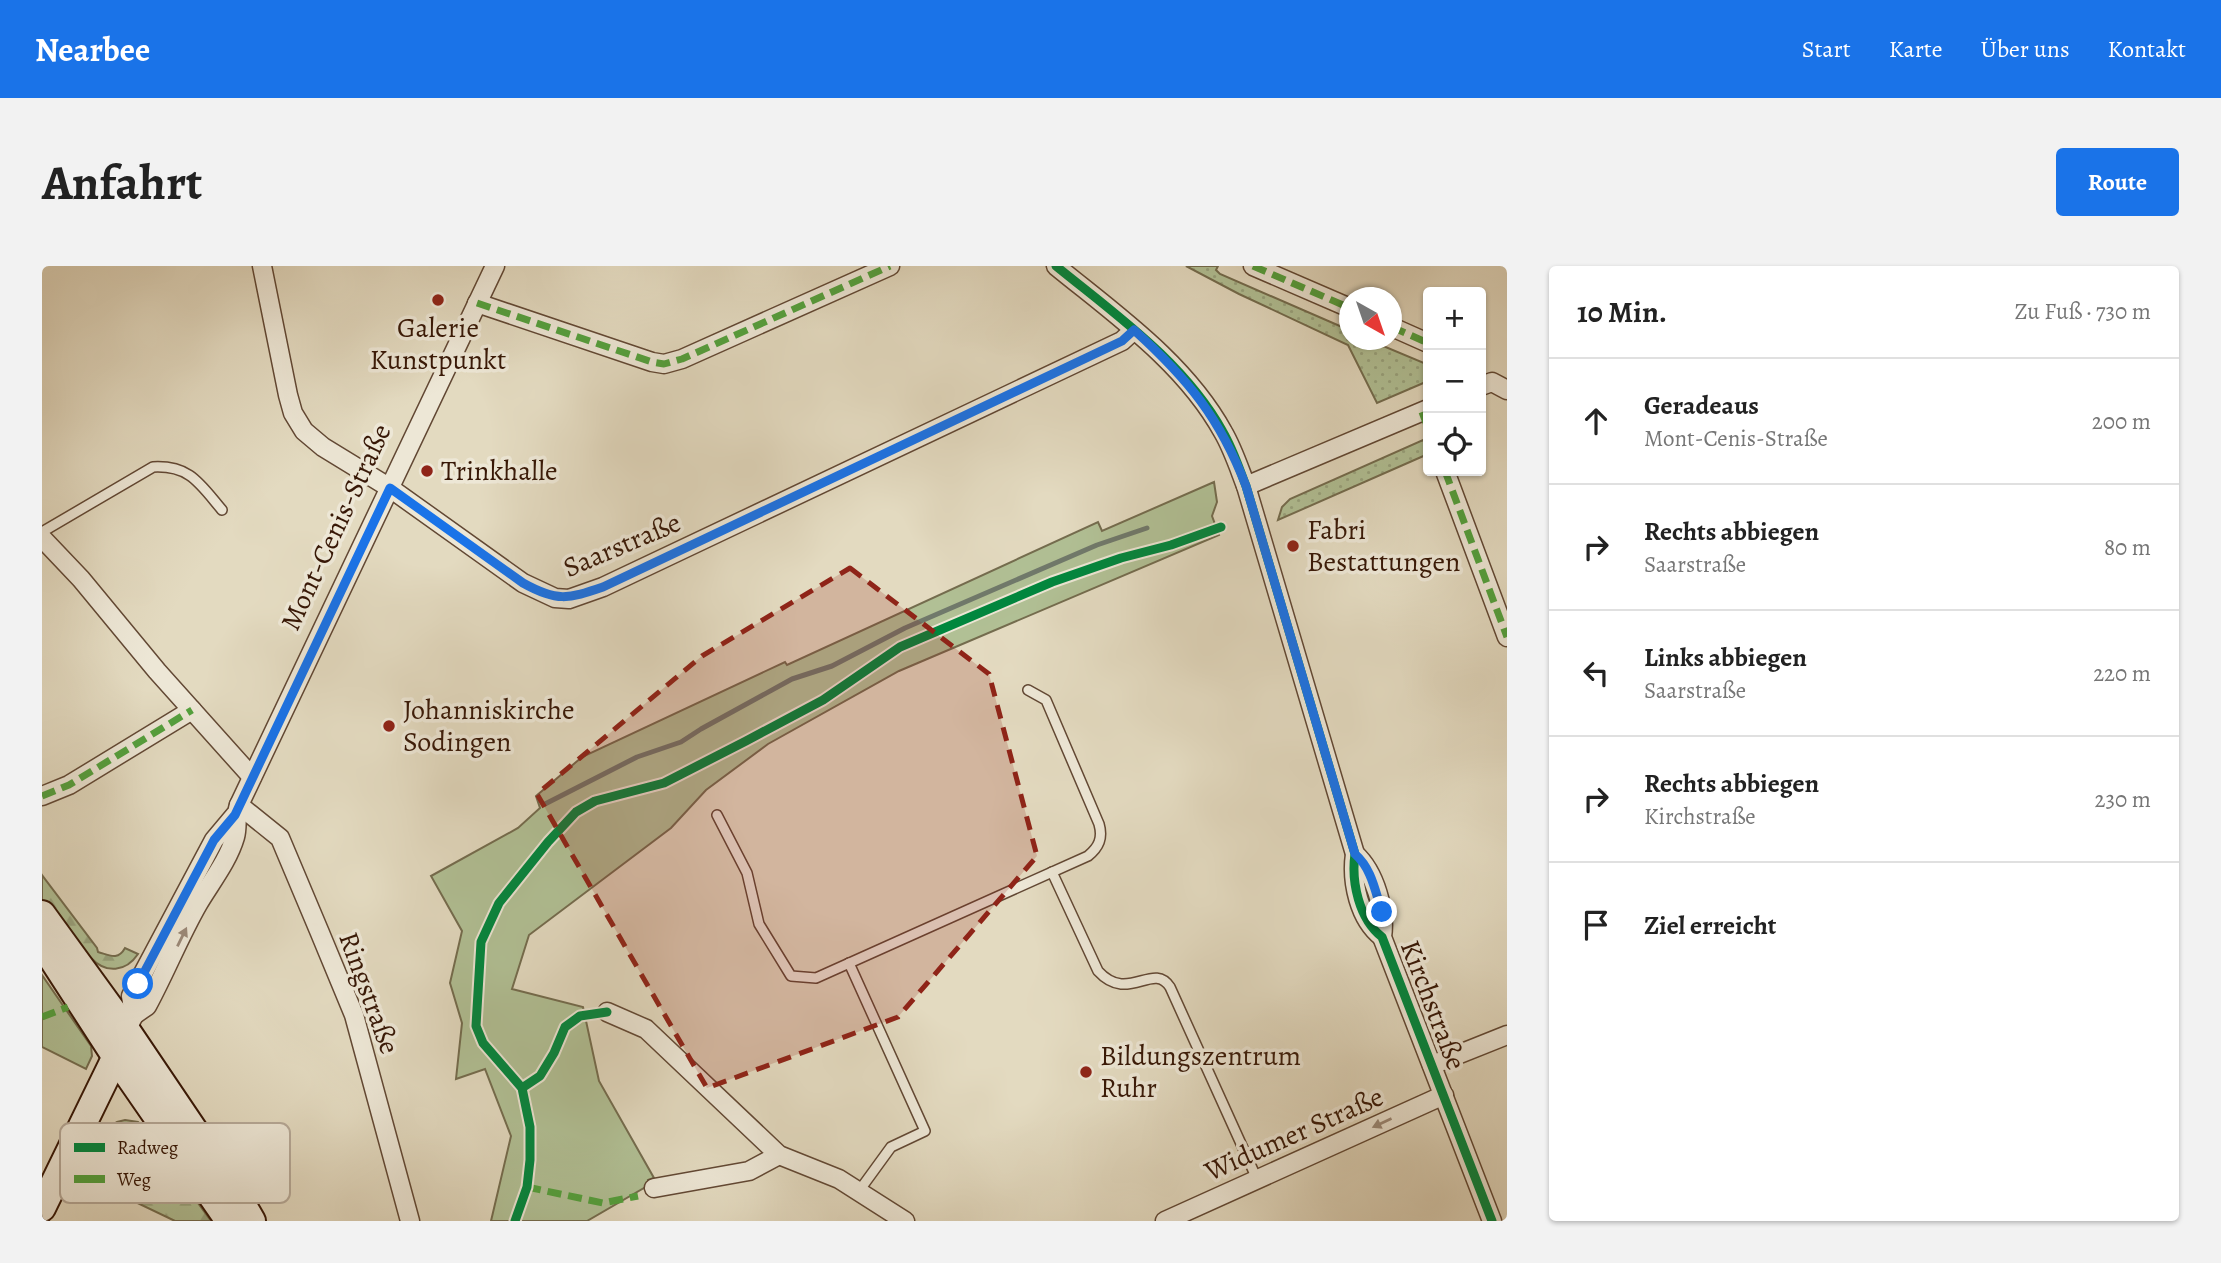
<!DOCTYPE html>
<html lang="de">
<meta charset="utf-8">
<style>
:root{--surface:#fff;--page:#f2f2f2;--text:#222;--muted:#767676;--line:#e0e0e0;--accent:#1a73e8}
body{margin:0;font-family:Alegreya,serif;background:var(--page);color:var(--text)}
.controls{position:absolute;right:21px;top:21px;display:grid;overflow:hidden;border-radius:7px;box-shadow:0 2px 5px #0004}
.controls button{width:63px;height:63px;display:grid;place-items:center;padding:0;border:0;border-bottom:2px solid var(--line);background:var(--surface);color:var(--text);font:35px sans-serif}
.compass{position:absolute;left:1297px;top:21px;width:63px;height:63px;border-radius:50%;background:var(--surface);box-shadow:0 2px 5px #0004;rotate:140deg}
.stop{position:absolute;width:21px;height:21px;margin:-16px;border:5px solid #1a73e8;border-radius:50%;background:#fff}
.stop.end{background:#1a73e8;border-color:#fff;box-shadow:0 2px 7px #0008}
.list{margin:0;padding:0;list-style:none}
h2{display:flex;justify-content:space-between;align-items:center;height:91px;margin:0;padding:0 28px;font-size:30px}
h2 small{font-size:23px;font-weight:400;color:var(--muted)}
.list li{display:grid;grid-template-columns:46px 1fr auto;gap:21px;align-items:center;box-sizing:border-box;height:126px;padding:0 28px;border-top:2px solid var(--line)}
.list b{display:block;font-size:26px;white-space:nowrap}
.list p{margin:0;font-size:23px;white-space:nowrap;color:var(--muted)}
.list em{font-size:23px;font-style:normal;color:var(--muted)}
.icon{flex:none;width:38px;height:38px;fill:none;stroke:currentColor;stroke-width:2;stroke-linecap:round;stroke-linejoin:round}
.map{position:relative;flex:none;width:1465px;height:955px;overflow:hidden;border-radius:7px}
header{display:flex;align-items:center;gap:42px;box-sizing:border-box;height:98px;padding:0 35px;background:var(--accent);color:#fff}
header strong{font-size:33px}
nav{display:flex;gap:38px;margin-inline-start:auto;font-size:24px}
.intro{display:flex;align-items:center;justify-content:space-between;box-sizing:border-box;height:168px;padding:0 42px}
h1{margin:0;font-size:49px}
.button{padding:18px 32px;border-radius:7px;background:var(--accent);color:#fff;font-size:24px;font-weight:700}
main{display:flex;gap:42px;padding:0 42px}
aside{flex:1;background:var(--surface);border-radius:7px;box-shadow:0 2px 5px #0004}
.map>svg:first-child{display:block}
.grass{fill:url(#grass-dots);stroke:#746c4e;stroke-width:2}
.forest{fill:url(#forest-firs);stroke:#746c4e;stroke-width:2}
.park{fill:#b1c095;stroke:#746c4e;stroke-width:2}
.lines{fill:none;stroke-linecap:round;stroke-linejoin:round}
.stream{stroke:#70796b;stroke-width:5}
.lane-casing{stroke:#624834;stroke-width:12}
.street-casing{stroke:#624834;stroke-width:21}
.secondary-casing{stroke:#371706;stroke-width:30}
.lane{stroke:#ede7d6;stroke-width:9}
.street{stroke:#ede7d6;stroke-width:18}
.secondary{stroke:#ede7d6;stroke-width:26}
.quiet{stroke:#53a13d;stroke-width:7;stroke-dasharray:14 7;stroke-linecap:butt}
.cycleway-casing{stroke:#ede7d6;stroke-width:13}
.cycleway{stroke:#00873e;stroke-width:9}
.oneway{fill:#9b8978}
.route{stroke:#1a73e8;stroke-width:9}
.marked{fill:#8f2418;fill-opacity:0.2;stroke:#8f2418;stroke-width:5;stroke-dasharray:14 9;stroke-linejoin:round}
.poi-dot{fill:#8f2418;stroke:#ede7d6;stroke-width:2.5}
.labels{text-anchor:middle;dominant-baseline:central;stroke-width:7;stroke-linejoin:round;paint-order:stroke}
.poi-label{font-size:28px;fill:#371706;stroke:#ede7d6;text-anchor:start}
.street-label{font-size:28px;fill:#371706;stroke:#ede7d6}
.key{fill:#ede7d6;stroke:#b6a998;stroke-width:2}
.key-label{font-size:19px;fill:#371706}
</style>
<header>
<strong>Nearbee</strong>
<nav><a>Start</a><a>Karte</a><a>Über uns</a><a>Kontakt</a></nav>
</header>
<div class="intro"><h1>Anfahrt</h1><a class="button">Route</a></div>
<main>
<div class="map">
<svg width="1465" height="955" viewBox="0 0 1465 955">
<defs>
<pattern id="grass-dots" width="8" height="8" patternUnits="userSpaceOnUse" patternTransform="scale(1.75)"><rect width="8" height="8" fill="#b1c095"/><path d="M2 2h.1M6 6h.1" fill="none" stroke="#99a47f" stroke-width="1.8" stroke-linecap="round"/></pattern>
<pattern id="forest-firs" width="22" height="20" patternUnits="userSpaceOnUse" patternTransform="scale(1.75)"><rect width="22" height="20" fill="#b1c095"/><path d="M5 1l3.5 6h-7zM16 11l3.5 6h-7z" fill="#99a47f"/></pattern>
</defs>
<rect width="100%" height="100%" fill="#e3dac0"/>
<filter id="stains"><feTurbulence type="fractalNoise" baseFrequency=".00286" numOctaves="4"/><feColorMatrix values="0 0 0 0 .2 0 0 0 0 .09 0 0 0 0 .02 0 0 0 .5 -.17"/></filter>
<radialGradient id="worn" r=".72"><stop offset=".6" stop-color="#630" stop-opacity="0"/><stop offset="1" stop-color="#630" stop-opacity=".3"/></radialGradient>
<g class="grass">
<path d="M1144 0H1176L1174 4 1178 8 1307 64 1308 74H1327L1384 98 1386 93V115L1335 137 1306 79 1197 28Z"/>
<path d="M1381 174 1386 183V188L1236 254 1240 241 1248 233Z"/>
</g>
<g class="forest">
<path d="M0 609 55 682 56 686C67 689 76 695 83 682L96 688C84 706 64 708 49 692L44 695 0 637Z"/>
<path d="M83 854 96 856 102 862 169 955H133L39 910C58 901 64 881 67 861L75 856Z"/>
</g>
<g class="park">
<path d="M1172 216 1175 236 1170 250 1177 269 857 405 726 478 664 524 629 562 487 669 470 723 541 741 557 815 612 912 606 914 607 919 545 955H449L469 870 443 803 414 813 420 757 408 717 420 665 389 610 476 562 498 542 494 530 540 491 743 396 745 399 1056 256 1060 265Z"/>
<path d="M0 709 49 780 50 790 44 803 0 781Z"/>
</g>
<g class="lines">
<path class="stream" d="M503 538 595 491 639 476 659 463 750 413 790 400 863 362 1055 279 1105 262"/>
<g class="lane-casing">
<g id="lane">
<path d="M0 266 111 201C148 199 158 218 180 244"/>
<path d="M675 549 705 607 717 658 749 710 774 712 1046 590C1057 581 1061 572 1057 558L1004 434 986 424"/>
<path d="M1010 606 1056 705C1086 738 1111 695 1128 721L1215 913"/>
<path d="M807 697 883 865 849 881 817 925"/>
</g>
</g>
<g class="street-casing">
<g id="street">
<path d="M220 0 246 129 251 147 262 165 281 181 348 222 481 317 513 332 527 333 561 321 1080 75 1092 64"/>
<path d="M1014 0C1074 49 1143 97 1181 166 1191 183 1197 202 1204 220L1313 588C1309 616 1317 653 1340 671"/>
<path d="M1211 0 1308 42"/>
<path d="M435 37 610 96 622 98 640 93 848 0"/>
<path d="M1350 61 1386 77"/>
<path d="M1439 120 1450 116 1465 124"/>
<path d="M1403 205 1465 371"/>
<path d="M1204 220 1386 143"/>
<path d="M0 272 39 313 115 405 210 511"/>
<path d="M0 530 27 519 150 444"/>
<path d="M197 539 238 572 278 667 312 749 368 955"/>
<path d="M1313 588C1333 606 1344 645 1340 671L1450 955"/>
<path d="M565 746 604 763 737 889 797 913 863 955"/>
<path d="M92 749 105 740C123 707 137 671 156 638 169 616 186 595 193 571 196 561 193 550 197 539L453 0"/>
<path d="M88 757 92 749 89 730 172 574 193 549"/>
<path d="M1390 799 1465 769"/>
<path d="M612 922 707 905 737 889"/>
<path d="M1123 955 1402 829"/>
</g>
</g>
<g class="secondary-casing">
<g id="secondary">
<path d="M0 648 85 765 191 922 210 955"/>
<path d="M0 677 75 793 187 955"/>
<path d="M0 942 79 780"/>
</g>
</g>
<use href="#lane" class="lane"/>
<use href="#street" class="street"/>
<use href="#secondary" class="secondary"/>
<g class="quiet">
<path d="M1211 0 1308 42"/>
<path d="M435 37 610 96 622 98 640 93 848 0"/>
<path d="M1350 61 1386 77"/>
<path d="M1380 146 1386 162"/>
<path d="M1403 205 1465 371"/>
<path d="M0 530 27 519 150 444"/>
<path d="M0 751 26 741"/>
<path d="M485 921 561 937 596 930"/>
</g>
<g class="cycleway-casing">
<g id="cycleway">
<path d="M1014 0C1074 49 1143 97 1181 166 1191 183 1197 202 1204 220L1313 588C1309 616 1317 653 1340 671L1450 955"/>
<path d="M480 822 498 810 512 787 523 761 538 750 565 746"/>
<path d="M473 955 485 921 488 894V861L480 822 441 777 434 760 439 676 457 637 506 576 534 546 553 535 622 517 704 475 781 434 858 381 1010 316 1079 292 1129 279 1179 261"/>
</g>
</g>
<use href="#cycleway" class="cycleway"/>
</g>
<defs><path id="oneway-solid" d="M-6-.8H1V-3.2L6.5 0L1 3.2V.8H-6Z" transform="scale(1.75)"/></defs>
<g class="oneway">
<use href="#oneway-solid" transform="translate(140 671) rotate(-64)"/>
<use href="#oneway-solid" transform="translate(1340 857) rotate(155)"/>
</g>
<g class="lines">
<path class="route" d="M96 718 172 574 193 549 348 222 481 317C515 336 526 333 561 321L1080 75 1092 64C1146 113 1178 152 1204 220L1313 588C1330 603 1333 625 1340 646"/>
</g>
<path class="marked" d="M808 302 947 408 995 590 856 751 665 822 495 528 660 390Z"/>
<g class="poi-dot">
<circle cx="396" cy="34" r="7"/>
<circle cx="385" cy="205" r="7"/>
<circle cx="1251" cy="280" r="7"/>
<circle cx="347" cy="460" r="7"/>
<circle cx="1044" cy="806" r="7"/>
</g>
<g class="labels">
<g class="poi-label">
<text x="396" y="62" text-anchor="middle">Galerie<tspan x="396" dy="32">Kunstpunkt</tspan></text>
<text x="399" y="205">Trinkhalle</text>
<text x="1265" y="264">Fabri<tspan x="1265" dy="32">Bestattungen</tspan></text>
<text x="361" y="444">Johanniskirche<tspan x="361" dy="32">Sodingen</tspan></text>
<text x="1058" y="790">Bildungszentrum<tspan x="1058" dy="32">Ruhr</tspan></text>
</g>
<g class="street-label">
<text transform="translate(294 261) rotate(-65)">Mont-Cenis-Straße</text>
<text transform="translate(580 279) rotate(-23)">Saarstraße</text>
<text transform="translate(327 727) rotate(70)">Ringstraße</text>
<text transform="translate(1391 739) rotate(69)">Kirchstraße</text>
<text transform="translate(1252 868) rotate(-24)">Widumer Straße</text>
</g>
</g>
<rect x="18" y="857" width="230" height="80" rx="10" class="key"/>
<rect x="32" y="877" width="31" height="9" fill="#00873e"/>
<rect x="32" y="909" width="31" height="8" fill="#53a13d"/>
<g class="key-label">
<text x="75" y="888">Radweg</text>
<text x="75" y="920">Weg</text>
</g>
<rect width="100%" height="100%" filter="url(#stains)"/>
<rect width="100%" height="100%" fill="url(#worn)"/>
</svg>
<div class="controls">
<button>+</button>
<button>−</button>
<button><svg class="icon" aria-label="locate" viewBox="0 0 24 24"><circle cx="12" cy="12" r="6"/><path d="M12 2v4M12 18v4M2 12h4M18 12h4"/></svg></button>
</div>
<svg class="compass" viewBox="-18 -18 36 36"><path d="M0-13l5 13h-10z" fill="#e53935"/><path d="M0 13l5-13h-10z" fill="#767676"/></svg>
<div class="stop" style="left:96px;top:718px"></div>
<div class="stop end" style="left:1340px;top:646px"></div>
</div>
<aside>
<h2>10 Min.<small>Zu Fuß · 730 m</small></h2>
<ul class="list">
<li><svg class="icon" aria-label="ahead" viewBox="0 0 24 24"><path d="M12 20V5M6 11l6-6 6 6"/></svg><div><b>Geradeaus</b><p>Mont-Cenis-Straße</p></div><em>200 m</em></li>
<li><svg class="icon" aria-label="right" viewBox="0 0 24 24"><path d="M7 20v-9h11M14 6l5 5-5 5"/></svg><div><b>Rechts abbiegen</b><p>Saarstraße</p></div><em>80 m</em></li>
<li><svg class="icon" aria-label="left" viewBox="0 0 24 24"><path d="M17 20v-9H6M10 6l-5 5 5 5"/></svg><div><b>Links abbiegen</b><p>Saarstraße</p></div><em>220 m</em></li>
<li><svg class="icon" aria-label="right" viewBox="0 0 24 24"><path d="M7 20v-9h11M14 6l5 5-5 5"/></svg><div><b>Rechts abbiegen</b><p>Kirchstraße</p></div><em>230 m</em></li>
<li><svg class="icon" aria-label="arrive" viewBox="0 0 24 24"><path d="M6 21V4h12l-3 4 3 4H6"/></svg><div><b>Ziel erreicht</b></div></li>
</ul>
</aside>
</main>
